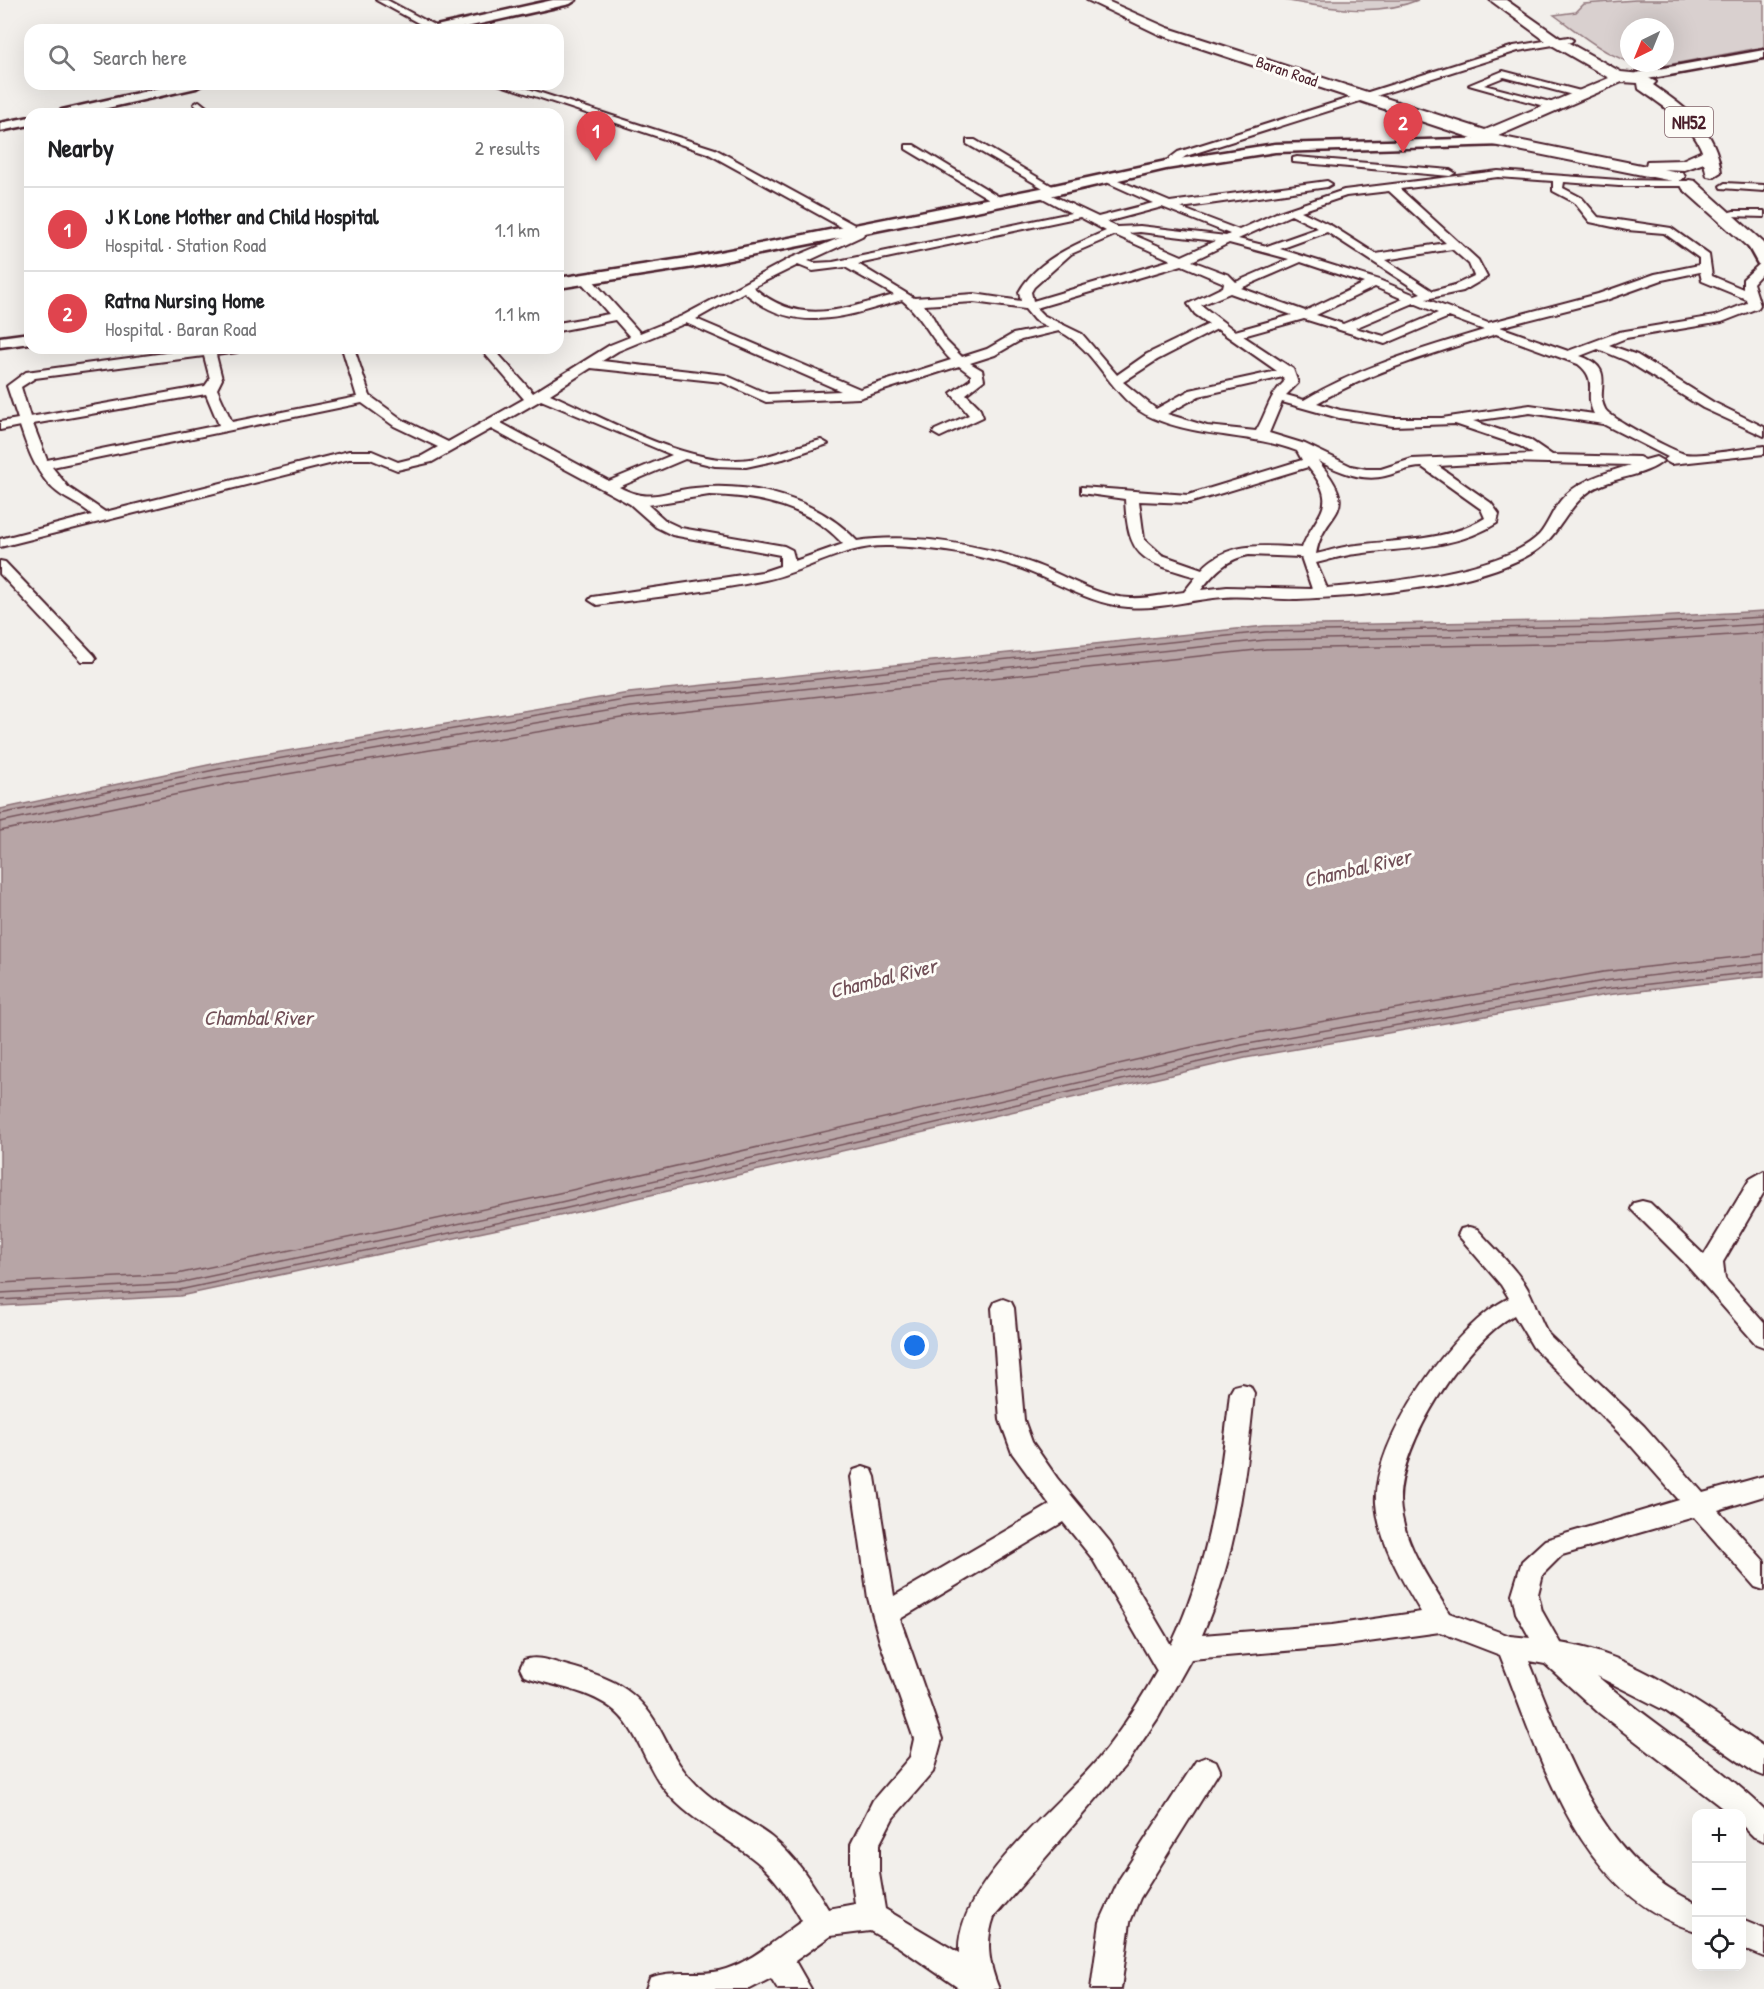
<!DOCTYPE html>
<meta charset="utf-8">
<style>
:root{--surface:#fff;--page:#f6f6f6;--text:#202124;--muted:#757577;--line:#e0e0e0;--accent:#2563eb}
body{margin:0;font-family:"Patrick Hand",sans-serif;background:var(--page);color:var(--text)}
.controls{position:absolute;right:18px;bottom:18px;display:grid;overflow:hidden;border-radius:12px;box-shadow:0 6px 24px #0002}
.controls button{width:54px;height:54px;display:grid;place-items:center;padding:0;border:0;border-bottom:2px solid var(--line);background:var(--surface);color:var(--text);font:30px sans-serif}
.compass{position:absolute;left:1620px;top:18px;width:54px;height:54px;border-radius:50%;background:var(--surface);box-shadow:0 6px 24px #0002;rotate:223deg}
.you{position:absolute;left:915px;top:1346px;width:21px;height:21px;margin:-15px;border:4px solid #fff;border-radius:50%;background:#1a73e8;box-shadow:0 0 0 9px #1a73e833}
.badge{display:grid;place-items:center;width:39px;height:39px;border-radius:50%;background:var(--accent);color:#fff;font-size:20px;font-weight:700}
.pin{position:absolute;translate:-50% -50px;filter:drop-shadow(0 2px 3px #0008)}
.pin::after{content:'';position:absolute;top:32px;width:21px;height:18px;background:inherit;clip-path:polygon(0 0,100% 0,50% 100%)}
.list{margin:0;padding:0;list-style:none}
h2{display:flex;justify-content:space-between;align-items:center;height:78px;margin:0;padding:0 24px;font-size:26px}
h2 small{font-size:20px;font-weight:400;color:var(--muted)}
.list li{display:grid;grid-template-columns:39px 1fr auto;gap:18px;align-items:center;box-sizing:border-box;height:84px;padding:0 24px;border-top:2px solid var(--line)}
.list b{display:block;font-size:22px;white-space:nowrap}
.list p{margin:0;font-size:20px;white-space:nowrap;color:var(--muted)}
.list em{font-size:20px;font-style:normal;color:var(--muted)}
.icon{flex:none;width:33px;height:33px;fill:none;stroke:currentColor;stroke-width:2;stroke-linecap:round;stroke-linejoin:round}
.map{position:relative;flex:none;width:1764px;height:1989px;overflow:hidden}
.search{position:absolute;background:var(--surface);box-shadow:0 6px 24px #0002;left:24px;top:24px;width:540px;height:66px;display:flex;align-items:center;gap:15px;box-sizing:border-box;padding:0 21px;border-radius:18px;color:var(--muted);font-size:22px}
.panel{position:absolute;background:var(--surface);box-shadow:0 6px 24px #0002;left:24px;top:108px;width:540px;height:246px;border-radius:18px}
.map>svg:first-child{display:block}
.green{fill:#d9d0cf;stroke:#92787d;stroke-width:1.5;fill-rule:evenodd}
.water{fill:#b7a5a6;stroke:#8b6f75;stroke-width:1.5}
.lines{fill:none;stroke-linecap:round;stroke-linejoin:round}
.shore{stroke:#76555c;stroke-width:1.5}
.street-casing{stroke:#4a1f2b;stroke-width:4}
.secondary-casing{stroke:#4a1f2b;stroke-width:5}
.primary-casing{stroke:#4a1f2b;stroke-width:4}
.street{fill:#fdfcf7;fill-rule:evenodd}
.secondary{fill:#fdfcf7;fill-rule:evenodd}
.primary{fill:#fdfcf7;fill-rule:evenodd}
.labels{text-anchor:middle;dominant-baseline:central;stroke-width:6;stroke-linejoin:round;paint-order:stroke}
.far-street-label{font-size:16px;fill:#4a1f2b;stroke:#fdfcf7}
.shield{fill:#fdfcf7;stroke:#806168;stroke-width:1.5}
.shield-label{font-size:18px;font-weight:bold;fill:#4a1f2b}
.water-label{font-size:21px;font-style:italic;fill:#704e56;stroke:#fdfcf7}
</style>
<div class="map">
<svg width="1764" height="1989" viewBox="0 0 1764 1989">
<rect width="100%" height="100%" fill="#f2efeb"/>
<filter id="ink" filterUnits="userSpaceOnUse"><feTurbulence type="fractalNoise" baseFrequency=".0167" numOctaves="2"/><feDisplacementMap in="SourceGraphic" scale="12" xChannelSelector="R" yChannelSelector="G"/><feConvolveMatrix kernelMatrix="1 2 1 2 8 2 1 2 1" color-interpolation-filters="sRGB"/></filter>
<g filter="url(#ink)">
<g class="green">
<path d="M1284 0H1418C1377 17 1326 8 1284 0Z"/>
<path d="M1635 0H1764V47L1657 67C1616 66 1585 37 1554 15L1576 12 1584 4ZM1629 27H1665V63H1629Z"/>
</g>
<path class="water" d="M1764 611V976L1606 995 1245 1058 564 1215 180 1296 0 1306V809L222 762 629 693 1265 626 1603 620Z"/>
<g class="lines">
<g class="shore">
<path d="M0 814 224 768 630 699 1265 632 1604 626 1764 617"/>
<path d="M0 822 225 775 631 707 1266 640 1604 634 1764 624"/>
<path d="M0 831 227 784 633 716 1266 649 1604 643 1764 633"/>
<path d="M0 1283 177 1274 559 1193 1240 1036 1603 972 1764 954"/>
<path d="M0 1293 178 1283 561 1202 1242 1045 1604 981 1764 963"/>
<path d="M0 1300 179 1290 563 1209 1243 1052 1605 989 1764 971"/>
</g>
<g class="street-casing">
<g id="street">
<path d="M376 0H387L443 30H431Z"/>
<path d="M1568 37 1573 40 1571 42 1518 51 1186 156 1170 167 1161 165 1178 152 1514 46Z"/>
<path d="M1503 71 1588 93 1589 95 1584 98 1504 77 1484 85 1562 105 1563 107 1558 110 1469 85Z"/>
<path d="M498 84H513L715 149 860 228 864 234 862 236 808 261 814 263 833 262 1071 213 1037 195V191L1041 190 1098 217 1153 203 1102 180 1101 178 1106 175 1170 202 1327 181 1332 184 1327 187 1181 208 1239 230 1276 213 1344 190 1498 171 1619 180 1688 181V185L1684 186H1619L1564 182 1563 188 1582 198 1598 217 1671 228 1709 255 1712 276 1743 289V279L1764 260V271L1753 283 1760 305 1758 308 1722 322 1626 338 1609 345 1637 355 1713 402 1764 427V436L1703 408 1627 361 1598 349 1580 356C1618 369 1594 389 1605 409 1608 417 1675 452 1685 454 1698 457 1748 448 1764 446V454L1671 464 1664 460 1668 457 1603 424 1530 413 1473 421 1530 440 1552 455 1639 457 1645 460 1656 457 1663 461C1647 476 1611 477 1590 491 1566 507 1559 537 1534 552 1476 587 1364 597 1297 599 1273 600 1248 595 1224 597 1194 599 1157 610 1128 607 1090 604 1057 582 1022 569 985 555 929 547 889 546 845 544 805 572 765 580 710 592 653 597 597 605L589 600 592 597 762 572 780 566V555L672 535 656 527 630 504 491 429 432 462 397 470 370 459H349L0 547V539L92 515C82 505 68 501 57 492 37 476 28 450 20 426L0 430V422L18 419 7 386 26 372 202 348H243L237 352 216 355 222 379 217 389 232 422 357 397 342 348H354L370 396 403 420 448 442 524 399 480 348H493L533 393 610 345 630 337 615 320 558 331V323L609 314 582 283V277H590L640 333 682 316 791 258 852 233 707 153ZM1498 177 1553 181V191L1574 202 1590 222 1627 230 1664 233 1699 258V265L1655 274 1598 294 1488 323 1426 299 1463 291 1487 277 1478 260 1400 189ZM1389 191 1446 243 1376 254 1332 226 1301 211 1346 196ZM1162 207 1230 234 1226 236 1140 226 1117 227 1106 222ZM1291 215 1318 228 1267 246 1238 239ZM1080 217 1106 231C1074 245 1037 260 1019 292L1021 301 974 294 914 298 858 264ZM1140 232 1215 241 1182 256 1129 233ZM1327 232 1421 293 1415 295 1379 280 1280 249ZM1115 235 1171 260 1033 301 1031 292 1034 287 1071 254ZM1229 243 1289 259 1236 282 1229 275 1192 261ZM1452 249 1469 264 1474 276 1455 285 1433 291 1385 260ZM1301 262 1364 283 1305 311 1241 288ZM798 265 813 271 845 267 894 295C841 310 799 327 753 287ZM1182 265 1224 283 1223 287 1188 304 1195 314 1209 324 1147 354 1117 375 1082 334 1043 315 1036 308ZM1700 272 1702 281 1746 299 1747 303 1715 316 1619 332 1568 351 1500 327 1606 300 1662 280ZM1375 287 1403 299 1343 324 1316 315ZM744 292C794 336 845 317 902 300 923 317 932 341 951 360L860 389 696 319ZM1230 293 1292 315 1235 331 1201 305ZM974 302 1025 309 1034 320 1048 327 1013 334 987 349 962 357 946 341 930 312 923 305ZM1414 303 1438 313 1384 336 1355 328ZM1449 317 1484 330C1422 349 1359 367 1304 400L1286 395 1298 383 1293 369 1243 336 1304 319 1385 344ZM686 323 841 391 768 394 725 375 602 361 618 351ZM1217 329 1277 371 1190 390 1156 409 1123 382 1157 360ZM1059 331C1099 350 1111 401 1153 418 1199 438 1250 433 1297 451L1302 460 1188 495 1081 487V493L1125 499C1128 559 1142 561 1196 577L1184 592C1167 594 1147 599 1130 598 1096 597 1063 574 1031 563 980 544 910 533 857 541 817 498 752 482 695 488 662 491 651 504 619 487L685 459 715 466 746 467 783 459 828 444 821 440C793 447 765 460 736 460 676 460 605 418 550 394L591 368 722 382 766 402 859 398 959 366 971 375V379L951 393 969 415 935 430 933 433 940 437 983 417 979 407 966 394 984 380 982 370 970 363 995 355 1021 340ZM1496 334 1578 364C1600 381 1583 393 1594 414L1530 405 1442 418H1393L1340 410 1317 403C1372 371 1435 353 1496 334ZM204 356 210 379 205 386 30 417 21 387 35 378ZM1283 377 1284 382C1268 397 1267 413 1256 431L1207 426 1167 414 1199 396ZM206 394 219 425 47 460 33 424ZM541 400 672 455 609 481 501 423ZM1282 402 1339 418 1393 426 1455 424 1520 446 1533 454 1412 459 1381 469H1366L1351 466 1305 444 1269 433ZM362 403 394 426 438 447 422 456 398 462 372 451H349L105 512 68 487 52 467ZM1318 461C1338 471 1362 482 1385 476 1398 473 1409 467 1422 467L1481 509 1485 518C1446 542 1401 539 1357 545 1343 546 1330 551 1316 554 1324 508 1364 516 1318 461ZM1508 462 1630 465C1606 473 1578 480 1561 500 1552 511 1548 525 1539 535 1503 572 1377 584 1327 588L1316 563C1330 560 1343 555 1357 554 1406 547 1454 550 1497 523L1499 514 1491 503 1438 466ZM1308 467C1341 507 1316 511 1302 548 1267 546 1229 540 1202 569L1162 555 1144 539 1139 501 1189 503ZM709 495C758 496 809 506 843 544L795 561 792 550 784 546 681 528 666 521 648 505ZM1249 555 1301 557 1312 589 1227 587 1201 590C1214 573 1226 559 1249 555Z"/>
<path d="M199 101 215 114H204L194 104Z"/>
<path d="M967 140H975L1059 190 1050 192 967 144Z"/>
<path d="M906 145H914L1006 201 996 203 906 149Z"/>
<path d="M1297 157 1450 170 1455 173 1450 176 1293 162V158Z"/>
<path d="M1725 183 1764 185V191L1721 188 1720 186Z"/>
<path d="M1734 211H1764V217L1730 216V212Z"/>
<path d="M0 561 5 562 94 655 96 658 94 661H82L0 574Z"/>
<path d="M1764 1171V1192L1723 1262 1725 1279 1764 1323V1347L1756 1344 1683 1261 1631 1209 1634 1203 1642 1201 1650 1203 1704 1255 1750 1179Z"/>
<path d="M1469 1227 1477 1229C1493 1247 1511 1264 1524 1283 1535 1299 1538 1318 1549 1335L1644 1426 1703 1493 1764 1476V1496L1718 1510 1764 1561V1590L1755 1587 1694 1517 1562 1555 1543 1574 1538 1594 1542 1611 1560 1643C1633 1653 1704 1707 1764 1747V1776L1754 1772 1666 1711 1597 1676C1650 1723 1713 1759 1764 1809V1841L1754 1837 1742 1825V1814H1730L1599 1713 1545 1664 1529 1661C1567 1753 1598 1858 1696 1903V1931C1577 1895 1541 1757 1500 1655L1440 1632 1332 1647 1191 1659 1158 1718 1128 1762 994 1917C985 1942 989 1965 999 1989H960L899 1947 870 1931 830 1936 795 1961 811 1989H778L771 1978 750 1989H646L650 1978C672 1969 697 1976 719 1971 751 1963 776 1939 802 1921 788 1897 774 1874 751 1857 722 1834 688 1819 665 1790 644 1764 638 1727 610 1707 585 1689 551 1686 524 1676L520 1668 524 1660C538 1655 553 1662 568 1666 609 1677 637 1688 659 1728 669 1747 678 1766 693 1781 715 1805 746 1818 771 1837 796 1857 812 1882 828 1909L855 1904 851 1873V1844L873 1800 910 1757 914 1739 880 1642 868 1598 851 1477 854 1470 863 1467 872 1470 875 1477 894 1596 1050 1505 1012 1453 1000 1420 992 1308 995 1302 1003 1299 1011 1302 1014 1308 1024 1420 1032 1442 1057 1478 1110 1542 1171 1645C1209 1566 1221 1480 1230 1393L1234 1386 1242 1384 1250 1386 1254 1393C1246 1476 1236 1558 1202 1635L1332 1625 1421 1612C1401 1579 1379 1542 1376 1503 1372 1441 1454 1324 1509 1298L1501 1285 1458 1235 1461 1229ZM1514 1315 1533 1347 1626 1440 1679 1500 1545 1540 1522 1561 1512 1594 1516 1613 1530 1638 1510 1636 1449 1613C1429 1579 1402 1542 1400 1501 1399 1444 1465 1342 1514 1315ZM1063 1522 1092 1558 1157 1671C1140 1701 1121 1731 1099 1758 1057 1808 955 1885 959 1953L885 1909 879 1873V1845L893 1818 933 1772 942 1739 900 1619Z"/>
<path d="M1206 1757 1216 1761 1220 1770 1140 1898 1130 1922 1121 1989H1091L1100 1922 1120 1878 1196 1761Z"/>
<path d="M1742 1920 1764 1929V1957L1742 1948Z"/>
</g>
</g>
<g class="secondary-casing">
<g id="secondary">
<path d="M553 0H576L570 4 453 30H430L436 26Z"/>
<path d="M1764 50V58L1636 81 1629 77 1636 73Z"/>
<path d="M178 84H203L196 88 81 114H55L62 110Z"/>
<path d="M30 117V125L0 131V123Z"/>
<path d="M1499 138 1504 139 1506 142 1504 145 1275 152 1166 169 1041 198 694 267 558 288V278L694 257 1041 188 1166 161 1275 144Z"/>
<path d="M1756 241 1764 246V266L1758 264 1748 246Z"/>
<path d="M30 333V343L0 347V337Z"/>
</g>
</g>
<g class="primary-casing">
<g id="primary">
<path d="M1087 0H1105L1168 28 1485 130 1609 78 1550 44 1490 0H1506L1560 38 1621 72 1641 74 1656 82 1653 85C1687 109 1716 128 1721 172L1713 177 1707 176 1704 163 1684 170 1663 169 1683 173 1685 177 1677 182 1493 145 1158 34ZM1622 82 1638 83 1639 89C1662 105 1692 124 1702 151L1682 160 1647 161 1646 166 1498 136Z"/>
<path d="M1689 180 1695 181 1764 243V257L1758 256 1683 189 1681 185Z"/>
</g>
</g>
<use href="#street" class="street"/>
<use href="#secondary" class="secondary"/>
<use href="#primary" class="primary"/>
</g>
</g>
<g class="labels">
<g class="far-street-label">
<text transform="translate(1287 71) rotate(19)">Baran Road</text>
</g>
<rect class="shield" x="1665" y="107" width="48" height="30" rx="4.5"/>
<g class="shield-label">
<text x="1689" y="122">NH52</text>
</g>
<g class="water-label">
<text transform="translate(1357 868) rotate(-13)">Chambal River</text>
<text transform="translate(883 978) rotate(-14)">Chambal River</text>
<text x="258" y="1017">Chambal River</text>
</g>
</g>
</svg>
<div class="controls">
<button>+</button>
<button>−</button>
<button><svg class="icon" aria-label="locate" viewBox="0 0 24 24"><circle cx="12" cy="12" r="6"/><path d="M12 2v4M12 18v4M2 12h4M18 12h4"/></svg></button>
</div>
<svg class="compass" viewBox="-18 -18 36 36"><path d="M0-13l5 13h-10z" fill="#e53935"/><path d="M0 13l5-13h-10z" fill="#757577"/></svg>
<div class="you"></div>
<div class="pin badge" style="left:596px;top:161px;background:#e0444e">1</div>
<div class="pin badge" style="left:1403px;top:153px;background:#e0444e">2</div>
<div class="search"><svg class="icon" aria-label="search" viewBox="0 0 24 24"><circle cx="10" cy="10" r="6"/><path d="M15 15l6 6"/></svg>Search here</div>
<section class="panel">
<h2>Nearby<small>2 results</small></h2>
<ul class="list">
<li><span class="badge" style="background:#e0444e">1</span><div><b>J K Lone Mother and Child Hospital</b><p>Hospital · Station Road</p></div><em>1.1 km</em></li>
<li><span class="badge" style="background:#e0444e">2</span><div><b>Ratna Nursing Home</b><p>Hospital · Baran Road</p></div><em>1.1 km</em></li>
</ul>
</section>
</div>
